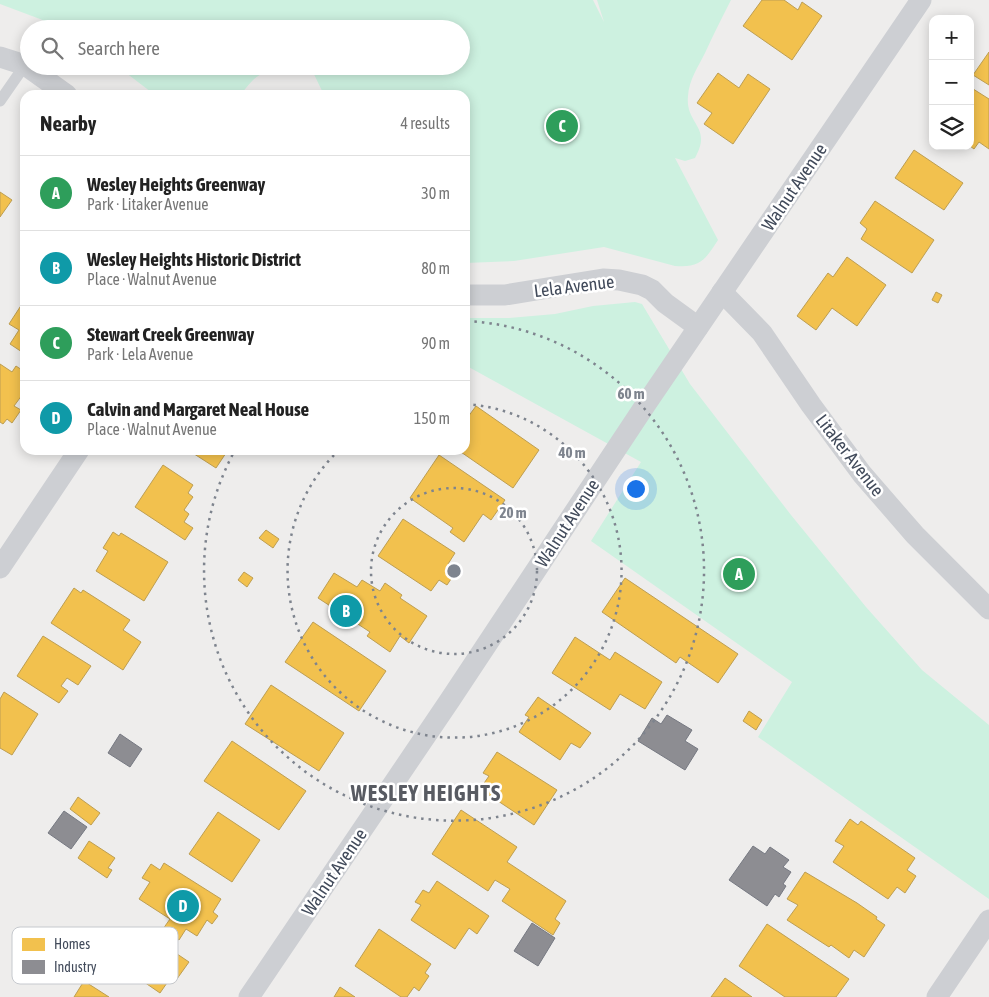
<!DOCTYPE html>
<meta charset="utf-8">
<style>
:root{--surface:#fff;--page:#f2f2f2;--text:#222;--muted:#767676;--line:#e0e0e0;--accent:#7e848e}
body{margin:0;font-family:"Asap Condensed",sans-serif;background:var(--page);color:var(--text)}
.controls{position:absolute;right:15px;top:15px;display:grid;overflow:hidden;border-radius:10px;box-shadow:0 2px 12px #0003}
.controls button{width:45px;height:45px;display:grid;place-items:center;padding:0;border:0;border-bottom:1px solid var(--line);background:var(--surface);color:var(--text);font:25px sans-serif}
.you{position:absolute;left:635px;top:488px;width:18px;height:18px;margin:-12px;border:4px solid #fff;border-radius:50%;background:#1a73e8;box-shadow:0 0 0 8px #1a73e833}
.badge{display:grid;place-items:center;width:32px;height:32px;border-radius:50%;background:var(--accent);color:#fff;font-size:16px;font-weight:700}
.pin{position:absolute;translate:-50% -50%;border:2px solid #fff;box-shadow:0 1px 5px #0006}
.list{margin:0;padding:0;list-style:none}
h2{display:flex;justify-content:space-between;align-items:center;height:65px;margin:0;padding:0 20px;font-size:21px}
h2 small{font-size:16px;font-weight:400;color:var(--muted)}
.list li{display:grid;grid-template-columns:32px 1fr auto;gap:15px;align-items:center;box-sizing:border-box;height:75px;padding:0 20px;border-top:1px solid var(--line)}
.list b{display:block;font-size:19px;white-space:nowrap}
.list p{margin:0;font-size:16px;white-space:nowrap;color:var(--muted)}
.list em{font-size:16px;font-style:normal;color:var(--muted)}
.icon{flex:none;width:28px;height:28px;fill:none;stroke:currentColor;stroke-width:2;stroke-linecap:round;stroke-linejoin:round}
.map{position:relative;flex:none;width:989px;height:997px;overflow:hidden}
.search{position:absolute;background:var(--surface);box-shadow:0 2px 12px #0003;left:20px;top:20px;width:450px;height:55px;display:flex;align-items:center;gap:12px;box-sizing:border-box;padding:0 18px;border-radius:28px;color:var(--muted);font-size:19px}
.panel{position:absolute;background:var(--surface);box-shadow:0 2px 12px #0003;left:20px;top:90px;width:450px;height:365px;border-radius:15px}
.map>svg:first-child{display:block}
.green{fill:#cdf1e0}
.homes{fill:#f2c14e;stroke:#bd9e52}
.industry{fill:#8d8d92;stroke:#767982}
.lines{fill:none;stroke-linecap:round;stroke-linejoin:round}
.service{stroke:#cdcfd3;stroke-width:11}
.minor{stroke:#cdcfd3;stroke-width:21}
.ring{fill:none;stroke:#7e848e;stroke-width:2.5;stroke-dasharray:2.5 5}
.labels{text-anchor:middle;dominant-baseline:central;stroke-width:5;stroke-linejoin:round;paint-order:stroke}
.street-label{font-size:18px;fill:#424b5b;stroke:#fff}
.district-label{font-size:22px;font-weight:bold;letter-spacing:1px;fill:#585b62;stroke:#fff}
.key{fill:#fff;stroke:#c6c9ce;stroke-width:1}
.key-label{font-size:14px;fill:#424b5b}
.centre{fill:#7e848e;stroke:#fff;stroke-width:2.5}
.ring-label{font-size:15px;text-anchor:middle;font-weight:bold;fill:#7e848e;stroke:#fff;stroke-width:5;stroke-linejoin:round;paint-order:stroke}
</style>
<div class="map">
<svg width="989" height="997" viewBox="0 0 989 997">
<rect width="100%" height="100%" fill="#eeedec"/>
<g class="green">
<path d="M0 0H593L604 22 597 0H731C722 18 713 35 705 53 698 67 689 80 688 96 685 125 713 126 695 158L685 161 675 158 718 240C705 260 700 268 675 266L604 247 514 261 465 263V95H324L310 66H461V29H61L40 19 0 4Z"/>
<path d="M117 66H283C261 72 254 76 241 95H155Z"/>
<path d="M635 302 642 304 690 384 791 515 866 607 922 670 989 725V899L758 737 792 682 591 541 641 462 465 365V318H509L555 314 593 306Z"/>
</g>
<g class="homes">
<path d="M762 0H784L798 10 802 2 822 16 792 60 743 26Z"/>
<path d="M989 52V85L973 75Z"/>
<path d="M718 73 739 88 748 74 770 89 733 144 704 124 712 113 697 103Z"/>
<path d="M970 87 989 99V149L979 142 974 149 970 146Z"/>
<path d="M914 150 963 183 944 210 895 178Z"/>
<path d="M0 192 12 200 0 217Z"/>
<path d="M875 201 934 240 912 273 861 239 867 229 860 223Z"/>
<path d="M847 257 886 285 857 326 832 308 816 330 797 316 828 273 833 277Z"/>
<path d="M936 292 942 295 938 303 932 300Z"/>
<path d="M22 304 25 305V354L10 344 19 330 9 324Z"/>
<path d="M0 364 12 372 16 366 25 372V391L14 406 21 410 12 423 7 419 3 424 0 422Z"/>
<path d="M476 406 539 450 513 488 458 450H465V421Z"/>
<path d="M188 450H228L216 468Z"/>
<path d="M439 455 505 500 491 520 483 514 464 542 450 532 453 528 410 498Z"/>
<path d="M163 465 193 485 188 493 193 497 184 510 189 514 184 522 193 528 185 540 135 507Z"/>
<path d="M403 519 455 553 448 564 457 570 447 585 439 580 431 591 378 556Z"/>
<path d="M266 530 279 539 273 548 259 538Z"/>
<path d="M113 532 119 536 121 533 168 562 144 601 96 571 108 551 103 548Z"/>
<path d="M244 572 253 578 247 587 238 580Z"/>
<path d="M334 573 357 587 362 580 380 591 385 583 402 595 400 598 427 616 409 643 400 636 390 652 367 636 370 632 318 598Z"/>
<path d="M625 578 738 654 718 683 680 657 676 663 602 612Z"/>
<path d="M74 588 81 593 83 590 130 620 123 630 141 642 123 670 51 623Z"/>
<path d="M313 622 386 671 359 711 285 662Z"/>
<path d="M43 636 91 666 78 685 67 678 61 686 68 691 59 703 17 676Z"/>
<path d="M575 637 610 660 615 652 662 682 645 709 620 694 610 710 552 673Z"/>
<path d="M271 685 344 733 319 771 245 724Z"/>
<path d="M4 692 38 714 12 755 0 748V699Z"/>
<path d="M538 697 591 733 580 748 571 743 560 760 519 732 529 717 525 715Z"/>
<path d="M749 711 762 720 756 730 743 721Z"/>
<path d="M232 741 306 791 279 830 204 781Z"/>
<path d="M497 752 557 790 534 825 480 789 489 776 483 773Z"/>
<path d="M78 797 100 813 91 825 70 809Z"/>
<path d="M461 810 517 847 507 862 566 901 555 919 560 923 553 935 502 901 510 889 495 880 488 891 432 854Z"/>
<path d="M218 812 260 840 232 882 189 854Z"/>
<path d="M850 819 858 825 861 821 915 858 907 870 916 876 905 893 897 887 888 899 833 862 844 846 835 841Z"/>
<path d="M89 841 115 858 108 868 112 870 107 878 78 858Z"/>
<path d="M164 863 221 899 213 912 218 916 212 924 207 920 197 936 186 929 179 940 163 929 170 919 139 899 150 882 142 878 151 864 160 870Z"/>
<path d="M805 872 857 903 877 917 876 919 885 925 864 957 854 950 849 958 831 945 829 947 787 920 798 905 787 899Z"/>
<path d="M437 881 489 916 477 934 469 928 455 949 411 920 421 905 415 902 423 890 429 893Z"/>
<path d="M767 924 849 979 836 997H785L739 966Z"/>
<path d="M379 929 431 964 425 973 429 976 419 991 414 987 407 997H401L355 966Z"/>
<path d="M152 937 189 962 174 983 169 980 160 993 128 971Z"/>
<path d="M725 978 752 997H711Z"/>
<path d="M84 981 109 997H74Z"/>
<path d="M340 987 355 997H334Z"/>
</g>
<g class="industry">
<path d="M667 715 692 730 685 741 698 749 685 770 638 741 652 718 661 724Z"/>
<path d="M120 734 142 749 130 767 108 753Z"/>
<path d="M64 811 87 827 71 849 48 833Z"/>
<path d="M753 846 765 854 770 847 789 860 783 867 791 872 783 884 786 886 779 897 775 894 767 906 729 880Z"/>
<path d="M532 923 555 938 538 966 514 951Z"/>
</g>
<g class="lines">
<path class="service" d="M0 101 25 65"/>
<g class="minor">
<path d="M0 57 25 65 67 95"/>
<path d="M722 292 762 333 811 405 862 474 915 535 989 609"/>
<path d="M465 295H505L603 279 619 280 642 285 652 290 665 303 698 327"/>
<path d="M0 568 79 450"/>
<path d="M249 997 450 700 646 404 921 0"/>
<path d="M937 997 989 920"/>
</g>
</g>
<g class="ring">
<circle cx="454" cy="571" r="83"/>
<path d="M466 404A167 167 0 1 1 338 451"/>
<path d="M467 321A250 250 0 1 1 234 452"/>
</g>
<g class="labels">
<g class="street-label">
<text transform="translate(794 187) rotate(-56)">Walnut Avenue</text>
<text transform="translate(574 286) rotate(-7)">Lela Avenue</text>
<text transform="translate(850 455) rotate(52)">Litaker Avenue</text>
<text transform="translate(567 523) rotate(-57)">Walnut Avenue</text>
<text transform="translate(334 872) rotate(-56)">Walnut Avenue</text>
</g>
<g class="district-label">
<text x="426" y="793">WESLEY HEIGHTS</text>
</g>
</g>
<rect x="12" y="927" width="166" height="57" rx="8" class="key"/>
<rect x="22" y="938" width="23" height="13" fill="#f2c14e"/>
<rect x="22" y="960" width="23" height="14" fill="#8d8d92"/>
<g class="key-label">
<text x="54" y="949">Homes</text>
<text x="54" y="972">Industry</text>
</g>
<circle cx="454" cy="571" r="8" class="centre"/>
<g class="ring-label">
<text x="631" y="399">60 m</text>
<text x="572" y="458">40 m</text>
<text x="513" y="518">20 m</text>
</g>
</svg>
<div class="controls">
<button>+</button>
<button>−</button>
<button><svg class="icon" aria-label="layers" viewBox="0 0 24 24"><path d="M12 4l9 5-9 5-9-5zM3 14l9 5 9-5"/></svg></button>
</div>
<div class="you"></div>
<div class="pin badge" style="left:739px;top:574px;background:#2e9e5b">A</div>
<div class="pin badge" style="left:346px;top:611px;background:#0f9aa8">B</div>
<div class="pin badge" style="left:562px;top:126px;background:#2e9e5b">C</div>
<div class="pin badge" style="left:183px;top:906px;background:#0f9aa8">D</div>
<div class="search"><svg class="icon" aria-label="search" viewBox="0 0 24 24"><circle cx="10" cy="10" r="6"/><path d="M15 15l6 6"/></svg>Search here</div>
<section class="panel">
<h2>Nearby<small>4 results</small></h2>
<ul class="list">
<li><span class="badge" style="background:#2e9e5b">A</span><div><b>Wesley Heights Greenway</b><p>Park · Litaker Avenue</p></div><em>30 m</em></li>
<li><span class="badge" style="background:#0f9aa8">B</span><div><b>Wesley Heights Historic District</b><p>Place · Walnut Avenue</p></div><em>80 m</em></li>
<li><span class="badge" style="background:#2e9e5b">C</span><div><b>Stewart Creek Greenway</b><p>Park · Lela Avenue</p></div><em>90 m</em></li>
<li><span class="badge" style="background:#0f9aa8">D</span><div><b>Calvin and Margaret Neal House</b><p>Place · Walnut Avenue</p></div><em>150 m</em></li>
</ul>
</section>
</div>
